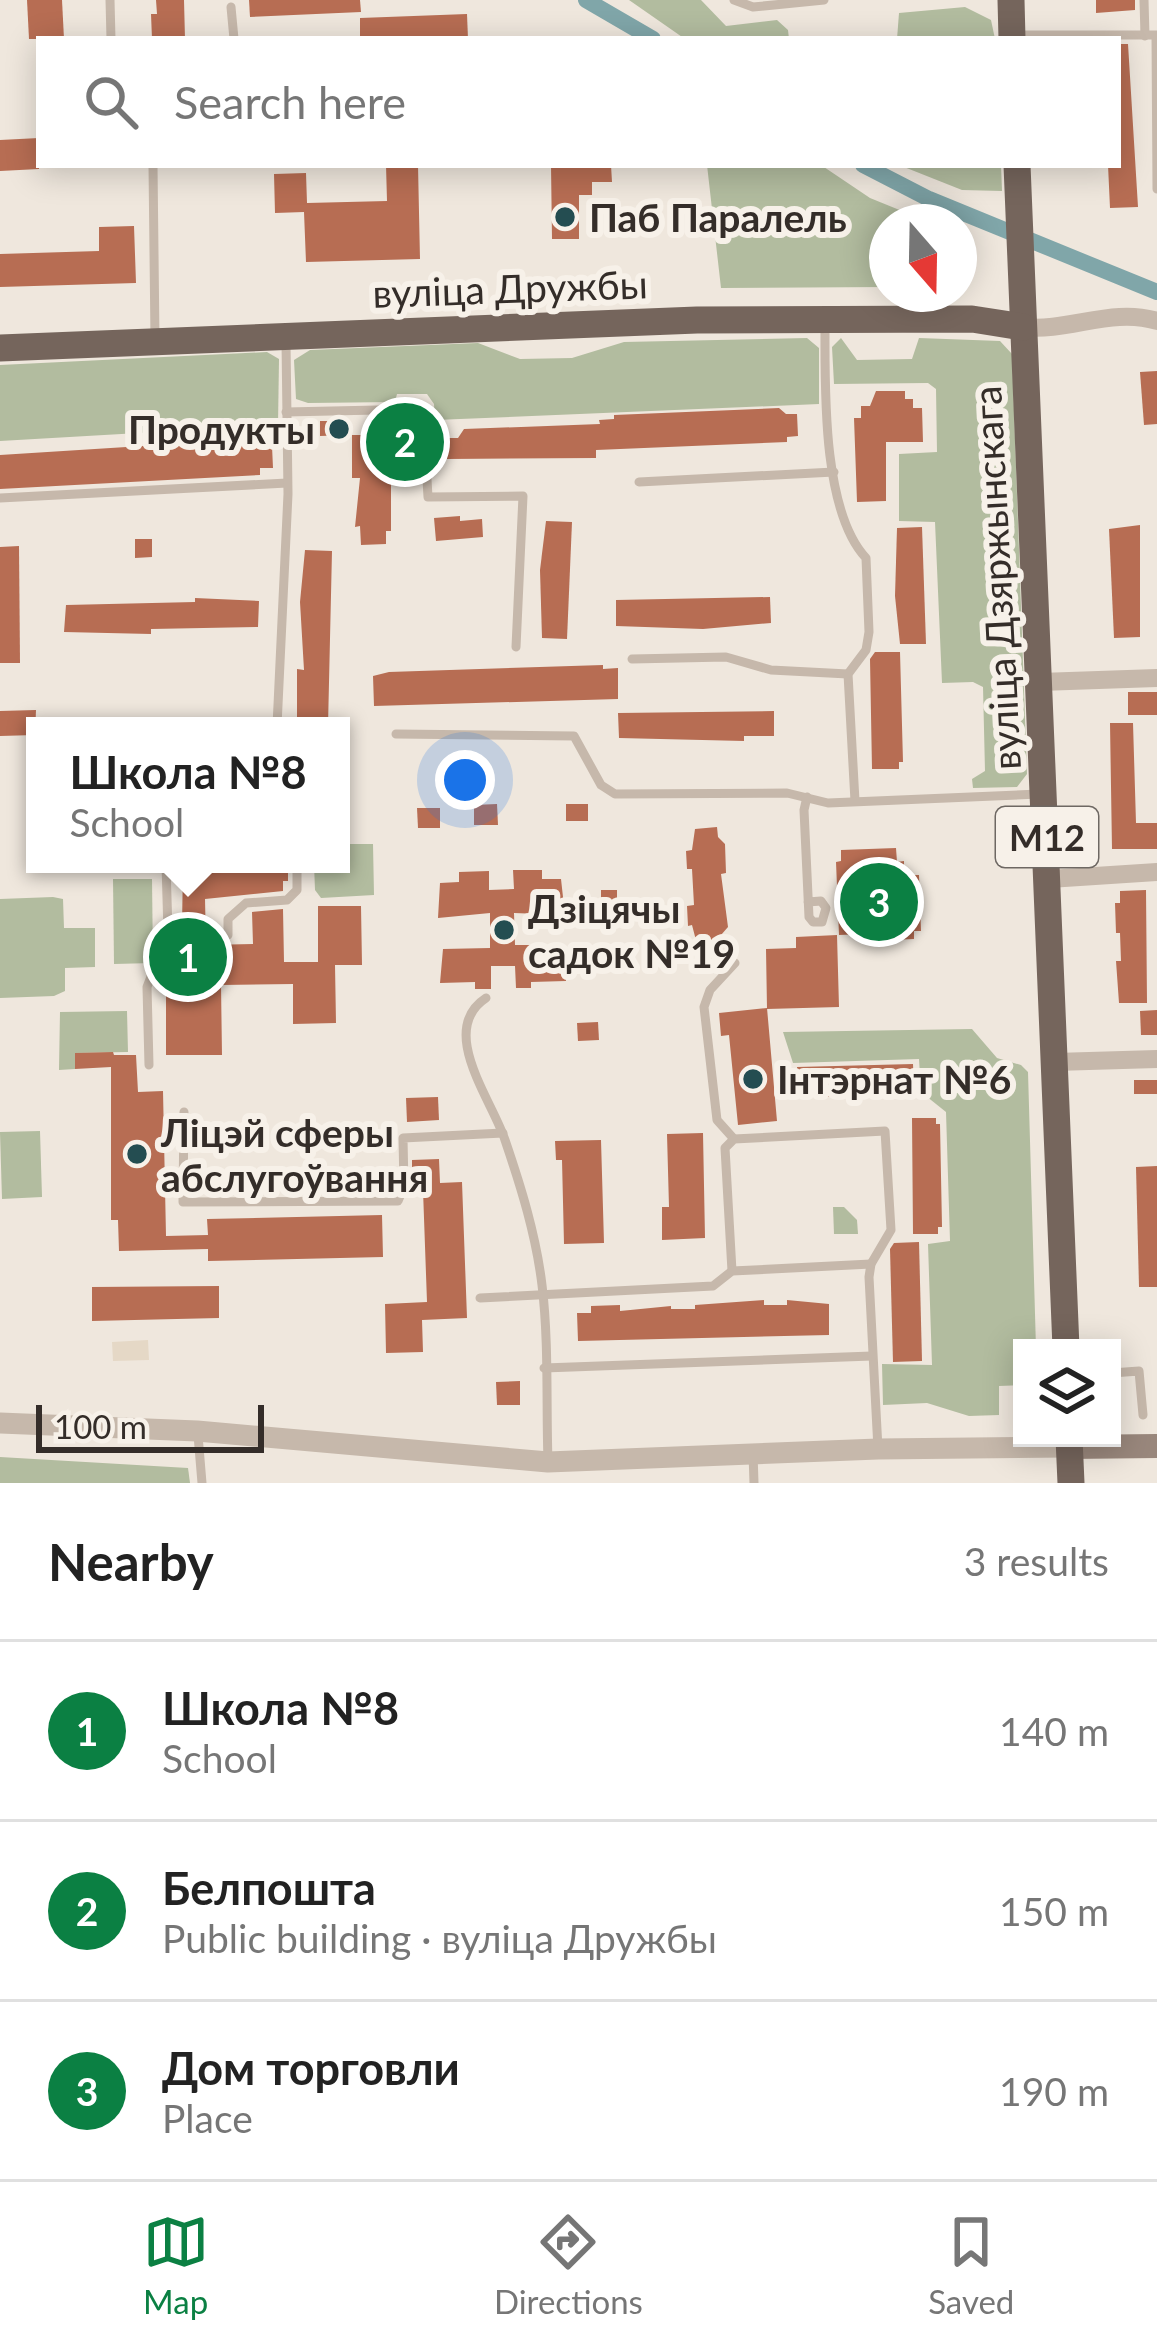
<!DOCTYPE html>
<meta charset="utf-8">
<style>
:root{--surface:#fff;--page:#f2f2f2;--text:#222;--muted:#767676;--line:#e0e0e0;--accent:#0b8043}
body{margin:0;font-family:Lato,sans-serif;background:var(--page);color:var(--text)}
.controls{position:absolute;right:36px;bottom:36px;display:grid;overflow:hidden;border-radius:0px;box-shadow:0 6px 30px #0003}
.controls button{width:108px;height:108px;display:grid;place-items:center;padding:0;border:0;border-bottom:3px solid var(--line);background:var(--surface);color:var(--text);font:60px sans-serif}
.compass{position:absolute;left:869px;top:204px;width:108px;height:108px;border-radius:50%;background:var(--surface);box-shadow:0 6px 30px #0003;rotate:160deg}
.scale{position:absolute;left:36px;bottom:30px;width:228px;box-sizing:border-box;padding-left:12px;border:6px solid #342d29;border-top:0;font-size:33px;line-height:42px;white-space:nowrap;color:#342d29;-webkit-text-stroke:9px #f7f1e9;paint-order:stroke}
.you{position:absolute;left:465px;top:780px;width:42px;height:42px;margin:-30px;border:9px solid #fff;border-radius:50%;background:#1a73e8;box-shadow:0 0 0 18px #1a73e833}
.badge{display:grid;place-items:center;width:78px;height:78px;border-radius:50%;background:var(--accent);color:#fff;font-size:39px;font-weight:700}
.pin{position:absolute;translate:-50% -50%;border:6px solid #fff;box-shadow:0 3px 12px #0006}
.popup{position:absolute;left:26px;top:717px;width:324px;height:156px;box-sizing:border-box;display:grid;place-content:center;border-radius:0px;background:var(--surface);filter:drop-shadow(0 3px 9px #0005);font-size:39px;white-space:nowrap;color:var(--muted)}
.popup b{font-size:45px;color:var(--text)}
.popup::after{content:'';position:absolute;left:50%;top:100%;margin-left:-24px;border:24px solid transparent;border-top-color:var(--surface)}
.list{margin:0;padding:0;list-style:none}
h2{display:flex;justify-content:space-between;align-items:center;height:156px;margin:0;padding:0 48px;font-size:51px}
h2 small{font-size:39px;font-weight:400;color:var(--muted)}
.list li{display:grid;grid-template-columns:78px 1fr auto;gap:36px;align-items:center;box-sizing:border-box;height:180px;padding:0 48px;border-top:3px solid var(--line)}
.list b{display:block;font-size:45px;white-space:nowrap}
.list p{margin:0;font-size:39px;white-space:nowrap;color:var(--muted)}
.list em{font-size:39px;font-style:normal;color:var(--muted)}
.icon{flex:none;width:66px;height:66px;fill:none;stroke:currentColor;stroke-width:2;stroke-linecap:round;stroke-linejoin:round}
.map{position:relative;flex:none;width:1157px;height:1483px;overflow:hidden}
.search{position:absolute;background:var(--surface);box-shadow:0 6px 30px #0003;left:36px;right:36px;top:36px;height:132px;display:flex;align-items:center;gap:30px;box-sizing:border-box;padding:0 42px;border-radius:0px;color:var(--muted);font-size:45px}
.sheet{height:696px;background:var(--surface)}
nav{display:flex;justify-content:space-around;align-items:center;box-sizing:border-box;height:168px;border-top:3px solid var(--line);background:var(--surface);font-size:33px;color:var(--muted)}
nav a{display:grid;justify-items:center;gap:6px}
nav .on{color:var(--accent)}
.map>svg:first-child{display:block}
.green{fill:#b2bc9f}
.plaza{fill:#e5d8c6}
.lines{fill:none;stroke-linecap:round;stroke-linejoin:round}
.canal{stroke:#80a6a9;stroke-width:16}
.building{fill:#b76d53}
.service{stroke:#c6b8ab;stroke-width:9}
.minor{stroke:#c6b8ab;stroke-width:18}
.tertiary{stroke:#c6b8ab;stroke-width:21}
.secondary{stroke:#99877c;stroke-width:24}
.primary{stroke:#75655c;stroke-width:27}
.poi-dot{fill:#244d51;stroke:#f7f1e9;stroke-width:4.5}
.labels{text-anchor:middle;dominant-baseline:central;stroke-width:12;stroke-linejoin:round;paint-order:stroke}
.shield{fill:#f7f1e9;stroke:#6e6863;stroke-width:3}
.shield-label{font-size:36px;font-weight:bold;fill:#342d29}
.poi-label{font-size:39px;font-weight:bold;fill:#342d29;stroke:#f7f1e9;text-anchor:start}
.street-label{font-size:39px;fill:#342d29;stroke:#f7f1e9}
</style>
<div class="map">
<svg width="1157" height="1483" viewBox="0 0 1157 1483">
<rect width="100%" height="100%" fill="#efe7dd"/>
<g class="green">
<path d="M629 0H701L726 26 777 20 788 30 789 39H685Z"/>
<path d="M965 7 991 20 995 39H897L899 13Z"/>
<path d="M707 165H821L870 198 929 222H887V287L721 288Z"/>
<path d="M899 165H1001L1002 191 962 190Z"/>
<path d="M807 338 819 348V404L435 420 434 404 427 394H397L395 402 308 403 296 399 294 360 310 350 478 343 520 359 572 358 624 342Z"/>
<path d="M841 338 857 360 912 359 919 338 1000 341 1012 354 1027 774 1017 787 973 788 972 779 985 771 983 687 973 682 942 683 935 522 899 521V454L937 452 936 389 928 383 834 384 832 347Z"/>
<path d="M267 352 279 359 278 425 0 441V365Z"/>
<path d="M341 844H373L374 895 321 898 315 890 314 864H341Z"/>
<path d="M113 879H152L153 963 114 964Z"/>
<path d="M53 897 63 899 64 928H95V967L65 968V991L54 996 0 998V899Z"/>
<path d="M127 1011 128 1052 76 1053 75 1069 59 1070 60 1012Z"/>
<path d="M972 1029 997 1058 1021 1065 1028 1072 1036 1348H1022V1385L999 1386V1415L969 1416 927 1403 883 1405 882 1364 932 1365 928 1244 950 1241 946 1112 921 1092 919 1059 793 1063 783 1032Z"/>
<path d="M40 1131 42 1197 2 1199 0 1132Z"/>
<path d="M833 1207H844L857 1220 858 1234H834Z"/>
<path d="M0 1457 188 1468 190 1483H0Z"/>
</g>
<path class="plaza" d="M148 1340 149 1360 113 1361 112 1342Z"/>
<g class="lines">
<g class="canal">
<path d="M586 0 653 39"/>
<path d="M863 165 929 199 1157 292"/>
</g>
</g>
<g class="building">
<path d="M27 0H62L64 39H29Z"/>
<path d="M156 0H184L185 39H152L151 14H157Z"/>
<path d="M249 0H360L361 12 250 17Z"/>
<path d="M1096 0H1135V10L1096 13Z"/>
<path d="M467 14 468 39H360V18Z"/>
<path d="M1118 44H1128L1138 207 1110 208 1108 165H1118Z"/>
<path d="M39 138V169L0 171V140Z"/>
<path d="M386 165H418L420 259 306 262 304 212 275 213 274 174 306 173 307 203 387 201Z"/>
<path d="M551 165H611L612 182H592V195H579V239H552Z"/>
<path d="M134 226 136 283 0 287V254L99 251V227Z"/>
<path d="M1157 371V424L1144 425 1140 372Z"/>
<path d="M876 391H905V399H913V408H922L923 442H886V501L857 502 854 418H861V406H870Z"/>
<path d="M779 408 786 414H797L798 436 787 437V442L596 450V458L447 459 446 438H458L464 429 600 424 599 420 614 419V415Z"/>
<path d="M320 421H349V435L320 436Z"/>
<path d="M374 427H403V435H411V444L416 443 418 478H391V531H386V544L361 545 360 526 355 527 360 478H352V435H374Z"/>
<path d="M253 439 261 446H272L273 468H260V475L0 489V455Z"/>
<path d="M460 516V521L482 519 483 537 436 541 434 518Z"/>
<path d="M546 521 572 522 567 639 542 638 540 570Z"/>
<path d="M1140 525V637L1114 638 1109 529Z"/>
<path d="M922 527 926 644H900L895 596 897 528Z"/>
<path d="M135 539H152V557L135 558Z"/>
<path d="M19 546 20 663H0V547Z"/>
<path d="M305 550 332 551 328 726H302V719L297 718V669L304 670 300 602Z"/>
<path d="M770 597 771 623 703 629 616 626V600Z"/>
<path d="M195 598 259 601 258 627 151 629V634L64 632 66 605 195 602Z"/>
<path d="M875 652H900L903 762H899V769H872L870 659Z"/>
<path d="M603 665V669L618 668V699L374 706 373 676 389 672Z"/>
<rect x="1128" y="692" width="29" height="23"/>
<path d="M36 710 35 735 0 736V711Z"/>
<path d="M774 711V736H744V741L619 738 618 713Z"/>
<path d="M1110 723H1133L1136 823H1157V849H1112Z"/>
<path d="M497 804 498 825H474V805Z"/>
<rect x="566" y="804" width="22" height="17"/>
<path d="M417 808H440V828H418Z"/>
<path d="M717 827 718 837 725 844 726 873 721 874 728 927 721 935V946L698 948 692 925 688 926 687 906 694 905 692 869H687L686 851 692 850 695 829Z"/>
<path d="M896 848 897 862 904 861V875H919L921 931H914V939L890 940V933L839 935 836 862 841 861V850Z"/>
<path d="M288 865V881H283V891L205 899 206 945 253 944 252 912 283 909 284 962H318V906H361L362 965H335L336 1023 293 1024V984L221 985 222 1055H166V986L181 985 183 866Z"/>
<path d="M513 870H542V879H561L565 915 514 913 515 945H562L566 981 531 982V988H516L515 966H491V989H475V982L440 983 443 949 490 948V913L438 918 440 883 459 882V872L489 871V890L514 889Z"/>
<rect x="601" y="890" width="16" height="20"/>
<path d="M1146 890 1147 1003H1119L1116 961H1121L1120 933H1116L1115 903H1120V891Z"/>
<path d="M837 935 839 1007 767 1009 766 949 796 948V937Z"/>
<path d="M603 950 618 951V971H603Z"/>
<path d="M767 1008 777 1121 738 1125 729 1035 721 1036 719 1013Z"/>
<path d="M1157 1010V1035H1141L1140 1011Z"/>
<path d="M598 1022 599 1040 578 1041 577 1023Z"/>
<path d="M113 1052 114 1055H136L138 1092 163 1091 166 1236 208 1235 207 1219 382 1215 383 1257 208 1261V1249L119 1251 118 1220H111V1067L75 1069V1053Z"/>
<path d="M913 1064 914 1089 844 1097H825V1090L798 1091 797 1067Z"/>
<rect x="1134" y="1080" width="23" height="14"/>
<path d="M438 1097 439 1120 407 1122 406 1098Z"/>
<path d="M912 1118H936V1124H940L942 1227H938V1234H913Z"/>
<path d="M703 1133 705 1238 662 1240V1207H669L667 1134Z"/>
<path d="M601 1140 604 1243 564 1244 562 1160H556L555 1141Z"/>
<path d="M439 1159 440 1183 462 1182 467 1318 422 1320 423 1352 386 1353 385 1304 427 1302 423 1190H412V1160Z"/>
<path d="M1157 1166V1287H1139L1136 1167Z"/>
<path d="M919 1242 922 1361 893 1362 890 1249 894 1243Z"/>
<path d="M219 1286V1318L92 1321V1287Z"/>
<path d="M764 1300V1305H787V1300L829 1304V1335L578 1341 577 1313H591V1306L620 1305V1311L671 1306V1309H695V1305Z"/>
<path d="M520 1381V1405H497L496 1382Z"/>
</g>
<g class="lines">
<g class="service">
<path d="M110 0 111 39"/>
<path d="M734 0 753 7 824 0"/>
<path d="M1144 0 1145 36"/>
<path d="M231 7 234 39"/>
<path d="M1017 35H1156L1157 189"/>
<path d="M153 165 155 340"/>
<path d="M825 325C825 388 822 511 866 558L869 632 866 650 848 674 855 801"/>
<path d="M286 412 423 409 428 497 523 496 516 647"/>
<path d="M639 482 834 472"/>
<path d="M0 498 287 483"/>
<path d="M632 659 726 657 771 670 848 674"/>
<path d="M277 726 288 494 286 342"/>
<path d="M396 734 574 736 601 785 615 794 787 793 828 803 1039 794"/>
<path d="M807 797 804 810 809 917 813 922H822L826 908 821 901 808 902"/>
<path d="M228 935V919L246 903 287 900 297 890V864"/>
<path d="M486 998C437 1030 492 1100 505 1140 521 1187 536 1235 542 1285 549 1342 546 1403 548 1462"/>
<path d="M149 1065 147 987 168 932 166 864"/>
<path d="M184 1112 183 1202 398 1201 404 1187 403 1138 503 1133"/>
<path d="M734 1139 717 1120 704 1007 710 990 735 963"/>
<path d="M732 1271 725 1148 734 1139 885 1131 891 1230 871 1264 869 1277 878 1449"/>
<path d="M480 1298 713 1286 732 1271 871 1264"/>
<path d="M544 1368 872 1356"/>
<path d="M1112 1373 1139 1371 1143 1415"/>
<path d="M198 1435 202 1483"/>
<path d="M753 1453 754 1483"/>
</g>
<g class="minor">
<path d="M1023 327C1069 332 1112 307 1157 321"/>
<path d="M1040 682 1157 678"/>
<path d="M1049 879 1157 872"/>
<path d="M1055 1062 1157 1059"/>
</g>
<path class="tertiary" d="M0 1423 197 1431 548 1462 878 1449 1069 1447"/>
<path class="secondary" d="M1069 1447 1157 1446"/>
<g class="primary">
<path d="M1011 0 1012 39"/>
<path d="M1017 165 1066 1348"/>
<path d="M0 348 697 320 972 319 1023 327"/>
<path d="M1069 1438 1071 1483"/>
</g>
</g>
<g class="poi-dot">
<circle cx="565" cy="217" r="12"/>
<circle cx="339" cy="429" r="12"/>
<circle cx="504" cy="930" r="12"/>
<circle cx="753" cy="1079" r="12"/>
<circle cx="137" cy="1154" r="12"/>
</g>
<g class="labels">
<rect class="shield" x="996" y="807" width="102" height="60" rx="9"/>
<g class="shield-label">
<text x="1047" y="837">М12</text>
</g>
<g class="poi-label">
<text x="589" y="217">Паб Паралель</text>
<text x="315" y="429" text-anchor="end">Продукты</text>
<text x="528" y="908">Дзіцячы<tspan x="528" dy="45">садок №19</tspan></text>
<text x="777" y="1079">Інтэрнат №6</text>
<text x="161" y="1132">Ліцэй сферы<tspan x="161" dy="45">абслугоўвання</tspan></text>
</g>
<g class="street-label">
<text transform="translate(510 288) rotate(-2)">вуліца Дружбы</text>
<text transform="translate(996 578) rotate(-93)">вуліца Дзяржынскага</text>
</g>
</g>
</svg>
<div class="controls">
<button><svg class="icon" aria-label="layers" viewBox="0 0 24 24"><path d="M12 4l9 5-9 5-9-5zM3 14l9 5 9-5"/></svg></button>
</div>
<svg class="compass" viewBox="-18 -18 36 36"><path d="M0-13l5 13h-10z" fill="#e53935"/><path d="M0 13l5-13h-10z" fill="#767676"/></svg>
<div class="scale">100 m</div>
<div class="you"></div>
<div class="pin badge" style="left:188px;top:957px">1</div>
<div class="popup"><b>Школа №8</b>School</div>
<div class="pin badge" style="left:405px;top:442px">2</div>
<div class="pin badge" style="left:879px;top:902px">3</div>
<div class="search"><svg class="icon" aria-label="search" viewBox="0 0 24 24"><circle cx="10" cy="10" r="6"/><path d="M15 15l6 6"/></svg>Search here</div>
</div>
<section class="sheet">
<h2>Nearby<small>3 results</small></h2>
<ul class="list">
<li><span class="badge">1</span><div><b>Школа №8</b><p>School</p></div><em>140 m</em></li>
<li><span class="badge">2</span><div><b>Белпошта</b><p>Public building · вуліца Дружбы</p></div><em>150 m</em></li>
<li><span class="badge">3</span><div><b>Дом торговли</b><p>Place</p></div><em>190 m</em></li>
</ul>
</section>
<nav>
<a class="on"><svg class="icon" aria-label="map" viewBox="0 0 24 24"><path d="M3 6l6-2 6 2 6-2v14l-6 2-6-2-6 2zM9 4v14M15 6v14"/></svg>Map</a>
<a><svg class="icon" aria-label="directions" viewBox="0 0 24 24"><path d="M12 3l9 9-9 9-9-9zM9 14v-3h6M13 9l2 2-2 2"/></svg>Directions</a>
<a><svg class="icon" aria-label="saved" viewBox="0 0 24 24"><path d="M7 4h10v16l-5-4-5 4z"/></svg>Saved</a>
</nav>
